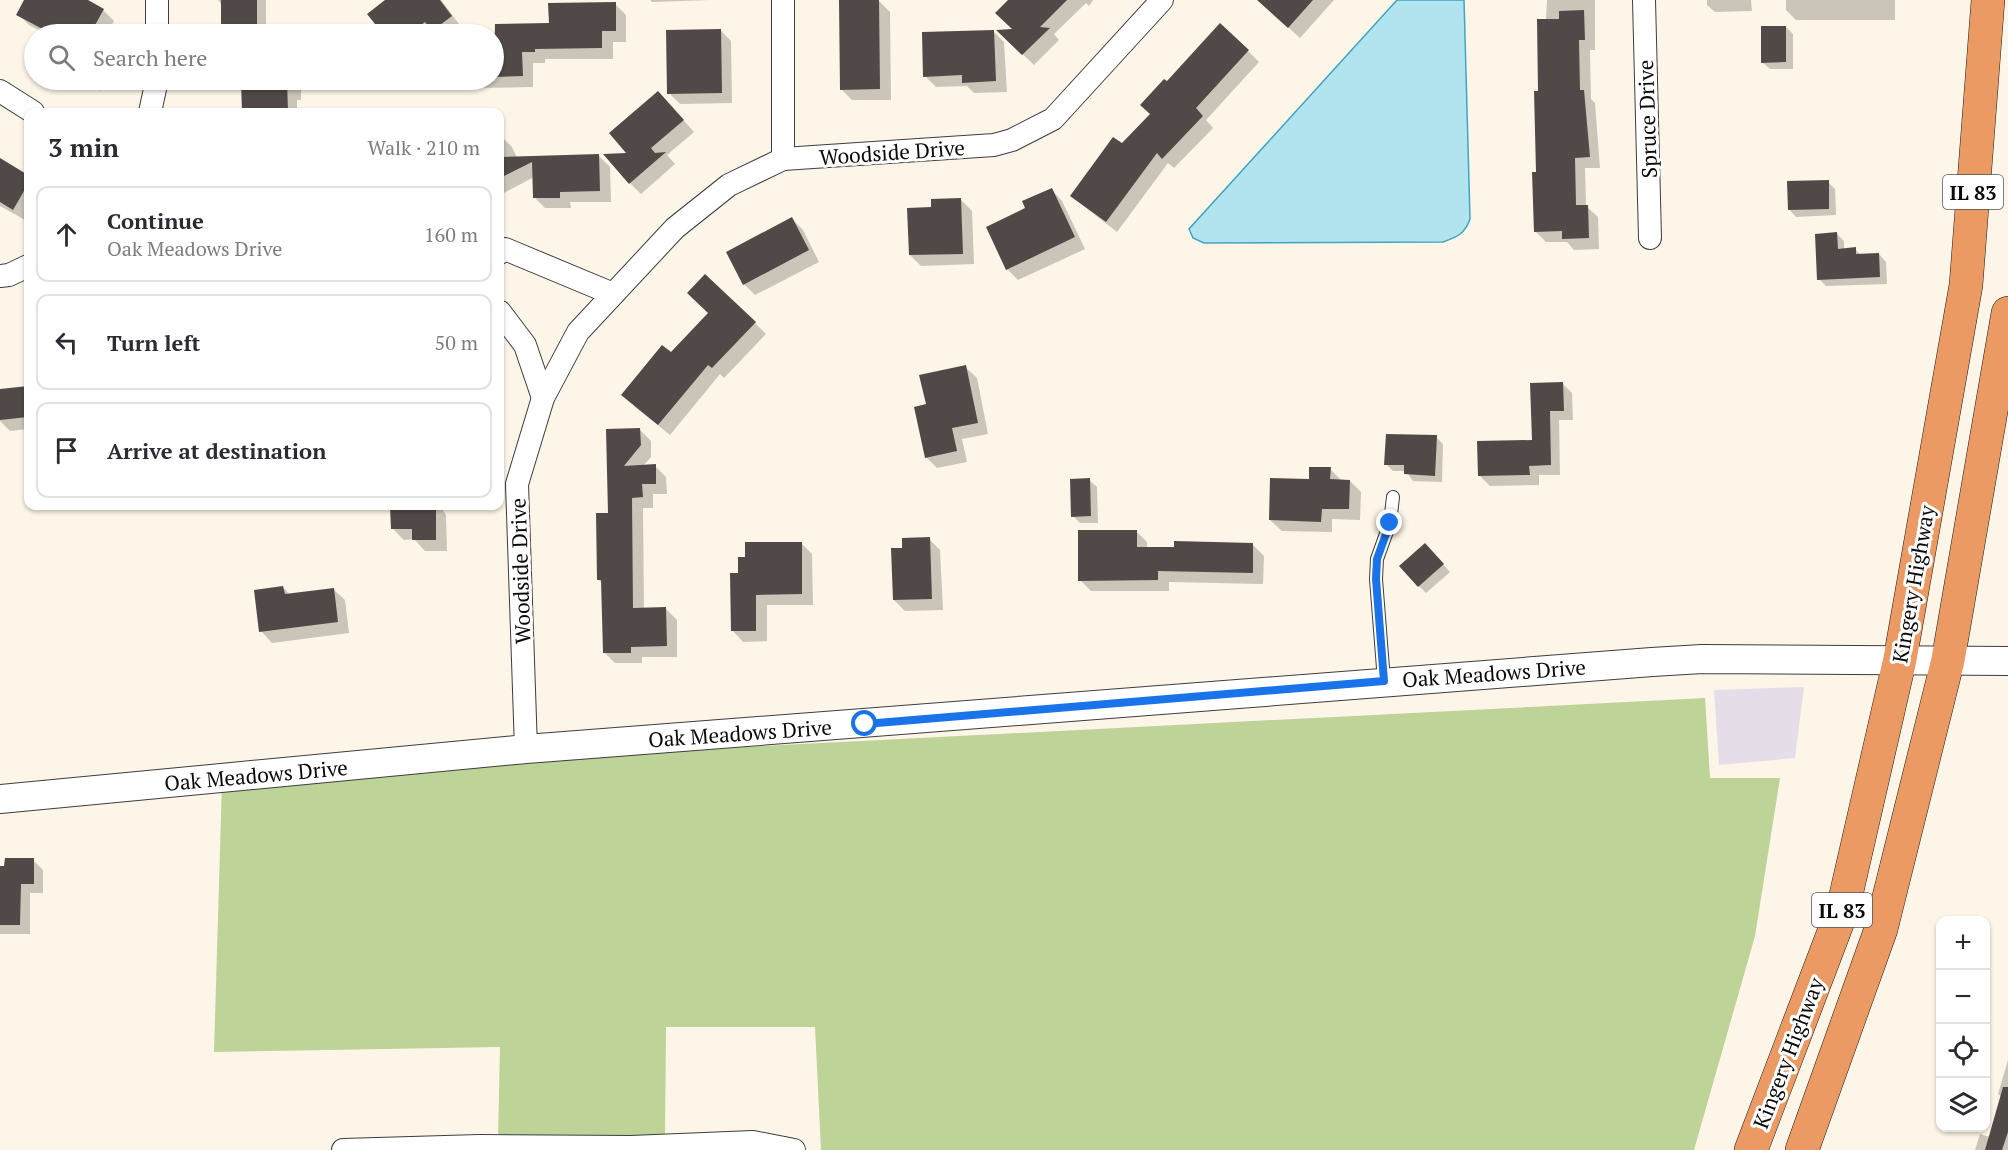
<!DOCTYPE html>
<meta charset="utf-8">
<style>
:root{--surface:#fff;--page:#f2f2f3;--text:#2b2b33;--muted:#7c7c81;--line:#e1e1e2}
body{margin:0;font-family:"PT Serif",serif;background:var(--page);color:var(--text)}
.controls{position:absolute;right:18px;bottom:18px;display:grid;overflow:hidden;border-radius:12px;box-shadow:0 2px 4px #0004}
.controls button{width:54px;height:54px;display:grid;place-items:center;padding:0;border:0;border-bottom:2px solid var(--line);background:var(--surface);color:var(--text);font:30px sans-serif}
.stop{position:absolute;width:18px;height:18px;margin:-14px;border:4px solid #1a73e8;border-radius:50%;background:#fff}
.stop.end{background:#1a73e8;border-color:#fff;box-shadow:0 2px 6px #0008}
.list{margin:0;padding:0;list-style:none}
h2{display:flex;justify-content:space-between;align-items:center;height:78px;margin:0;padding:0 24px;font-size:26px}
h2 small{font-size:20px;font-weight:400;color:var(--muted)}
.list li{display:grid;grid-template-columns:39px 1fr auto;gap:18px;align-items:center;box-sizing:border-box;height:96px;margin:0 12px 12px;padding:0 12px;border:2px solid var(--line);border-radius:12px}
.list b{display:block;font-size:22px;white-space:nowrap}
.list p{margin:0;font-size:20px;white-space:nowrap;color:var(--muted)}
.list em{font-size:20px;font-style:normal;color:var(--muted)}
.icon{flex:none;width:33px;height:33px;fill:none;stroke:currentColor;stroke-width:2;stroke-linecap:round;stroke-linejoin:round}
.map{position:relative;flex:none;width:2008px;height:1150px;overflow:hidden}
.search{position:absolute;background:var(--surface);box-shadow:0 2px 4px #0004;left:24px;top:24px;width:480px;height:66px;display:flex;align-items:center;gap:15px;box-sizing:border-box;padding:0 21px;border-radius:33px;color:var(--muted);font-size:22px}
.panel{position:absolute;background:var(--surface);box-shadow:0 2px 4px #0004;left:24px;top:108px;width:480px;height:402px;border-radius:12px}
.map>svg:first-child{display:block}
.industrial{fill:#e5dee8}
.forest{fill:#bdd397}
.water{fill:#b2e4f0;stroke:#3fa5c0;stroke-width:1.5}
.shadow{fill:#0003}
.building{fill:#514947}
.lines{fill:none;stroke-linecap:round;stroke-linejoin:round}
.service-casing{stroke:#3d3d3d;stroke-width:14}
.minor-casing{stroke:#3d3d3d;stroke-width:24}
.tertiary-casing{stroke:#3d3d3d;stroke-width:30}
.trunk-casing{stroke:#1b1b1b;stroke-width:34}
.service{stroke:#fff;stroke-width:12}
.minor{stroke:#fff;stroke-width:22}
.tertiary{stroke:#fff;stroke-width:28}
.trunk{stroke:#ea9a62;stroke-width:33}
.route{stroke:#1a73e8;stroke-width:8}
.labels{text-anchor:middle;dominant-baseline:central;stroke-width:6;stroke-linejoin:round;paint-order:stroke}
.shield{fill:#fff;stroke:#545454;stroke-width:1.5}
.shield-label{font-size:20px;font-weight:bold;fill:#0a0a0a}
.street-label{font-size:21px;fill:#0a0a0a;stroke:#fff}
</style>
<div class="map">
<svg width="2008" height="1150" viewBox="0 0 2008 1150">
<rect width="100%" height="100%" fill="#fdf5e8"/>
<path class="industrial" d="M1804 687 1795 758 1719 765 1714 690Z"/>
<path class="forest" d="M1705 698 1710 778H1780L1755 936 1694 1150H821L815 1027H666L665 1138 498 1140 500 1047 214 1052 222 783 725 748Z"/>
<path class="water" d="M1397 0H1464L1470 219C1465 234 1457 237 1443 242L1204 243 1193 238 1189 229Z"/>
<g class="shadow">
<path d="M26 0H85L103 10 114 21 107 34H46L29 25 18 14Z"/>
<path d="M218 0H266V34H223L222 5Z"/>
<path d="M386 0H441L462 28 453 34H385L369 14Z"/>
<path d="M650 0H710L652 2Z"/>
<path d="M878 0 890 12 891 100H852L841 89Z"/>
<path d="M1010 0H1093L1089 6 1086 3 1054 34 1059 40 1034 65 999 31 1015 30Z"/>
<path d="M1258 0H1334L1300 38Z"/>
<path d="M1547 0H1595V50H1590L1591 99 1595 103 1600 168H1585L1586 206 1598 217 1599 249 1574 250 1567 242H1546L1535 231Z"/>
<path d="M1707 0H1751L1752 11 1715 12 1707 5Z"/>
<path d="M1786 0H1895V20H1796L1786 10Z"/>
<path d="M615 4 626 15V42H613V59H545V63H533V87L472 88 464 80H494V34H460L497 33 550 24Z"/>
<path d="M1786 27 1793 34V69H1770L1762 62Z"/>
<path d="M720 30 731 41 732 103 680 104 669 93Z"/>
<path d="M993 31 1004 42 1007 92 974 93 967 86 936 87 925 76Z"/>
<path d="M1248 51 1259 62 1206 120 1213 128 1174 168 1168 163 1117 232 1071 196 1152 114 1167 83Z"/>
<path d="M79 80H106L100 91Z"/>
<path d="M222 80H301V100H297V112H243L242 82H225Z"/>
<path d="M669 104 694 132 667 155 675 164 641 194 630 183V155Z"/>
<path d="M501 136 512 147 517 158 599 156 610 167 611 202H570L571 208H545L534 197V177L500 195Z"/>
<path d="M0 160 28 176V213L25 220 0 206Z"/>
<path d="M1828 182 1835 189 1836 215 1796 217 1789 209Z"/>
<path d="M1051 189 1062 201 1085 249 1018 280 1007 269Z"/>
<path d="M961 200 972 211 974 264 921 266 910 255 933 208Z"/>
<path d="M500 202 503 210 500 212Z"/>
<path d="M792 219 803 230 819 262 755 295 744 284Z"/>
<path d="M1837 234 1844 241V250L1855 249 1861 255 1879 254 1886 262 1887 284 1826 286 1819 279Z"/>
<path d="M755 323 766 334 724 378 720 374 670 435 634 406 671 355Z"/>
<path d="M965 367 977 378 988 434 962 439 967 462 937 468 926 457 927 406Z"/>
<path d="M1562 383 1572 393 1573 420H1559L1560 475H1539V485L1490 486 1480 476 1533 441Z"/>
<path d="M28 387V429L10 431 0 421V390Z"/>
<path d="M640 430 651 441V457L643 466H655L666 477 667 494H653V508H643L644 609H666L677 620V657H642V663H615L604 652 603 584 598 579 610 515 608 431Z"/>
<path d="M1436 437 1443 444 1442 482 1413 481 1406 471H1393L1386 464Z"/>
<path d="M1330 469 1342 481H1350L1361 492 1360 520 1332 519V532L1282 531 1270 520 1311 481Z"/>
<path d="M1089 480 1097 487 1098 523H1080L1073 516Z"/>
<path d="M392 506H440L446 515 447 551H425L414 539 404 540 392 528Z"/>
<path d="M1136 531 1147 542V548L1252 544 1264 556 1263 584 1169 582V591H1091L1080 580Z"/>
<path d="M929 539 940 550 943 610 905 611 894 600 904 549Z"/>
<path d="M801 543 812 554 813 605H767V641L743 642 732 630 739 574Z"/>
<path d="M1432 552 1450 572 1426 593 1419 586Z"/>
<path d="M283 587 290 595 333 589 345 600 349 633 272 643 261 631Z"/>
<path d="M33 860 43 870V893H30V934H0V868Z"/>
<path d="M2008 1060V1150H1975L1980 1134 1990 1137 2002 1097 1998 1094Z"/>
</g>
<g class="building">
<path d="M24 0H88L104 9 90 34H52L16 15Z"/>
<rect x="221" y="0" width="36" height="26"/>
<path d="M385 0H440L452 16 432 31 425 22 409 34H383L367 14Z"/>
<path d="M839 0H879L880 89 840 90Z"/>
<path d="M1008 0H1067L1040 27 1050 28 1022 55 996 30 1012 29 995 13Z"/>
<path d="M1257 0H1313L1288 28Z"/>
<path d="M616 2V31H602V48L535 49V52H522L523 76 494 77 495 24 549 23 548 3Z"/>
<path d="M1584 10 1585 40H1579L1580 90H1584L1590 157 1575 158 1576 205H1588L1589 238 1562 239V231L1534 232 1532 172H1536L1534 91H1538L1537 19H1559V11Z"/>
<path d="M1220 23 1249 50 1196 108 1203 116 1162 159 1157 153 1106 222 1070 196 1113 137 1122 143 1150 114 1140 105 1164 79 1167 81Z"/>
<path d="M1761 26H1786V62L1761 63Z"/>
<path d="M721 29 722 93 667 94 666 30Z"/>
<path d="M994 30 996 81 962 83V75L923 77 922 32Z"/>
<path d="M251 80H287L288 112H242L241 82H251Z"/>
<path d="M658 91 684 120 651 148 655 153 666 152 629 184 603 154 626 153 609 133Z"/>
<path d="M599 154 600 191 560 192V198H533L532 162 500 178V157Z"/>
<path d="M0 158 28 175V184L13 210 0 202Z"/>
<path d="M1829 180V209L1788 210 1787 181Z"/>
<path d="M1052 188 1075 237 1006 270 986 227 1025 208 1022 201Z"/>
<path d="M961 198 963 254 909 255 907 208 931 207V199Z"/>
<path d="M792 217 809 250 743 285 726 252Z"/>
<path d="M1837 232 1838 249 1856 247V254L1879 253 1880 277 1817 280 1815 234Z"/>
<path d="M705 274 756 322 712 368 708 365 658 425 621 395 662 345 671 352 708 313 687 293Z"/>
<path d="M966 365 978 423 952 428 957 451 925 458 914 407 926 404 919 375Z"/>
<path d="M1563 382 1564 411H1550L1551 465 1529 466 1530 475 1478 476 1477 441 1532 440 1530 383Z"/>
<path d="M28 386V417L0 420V389Z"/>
<path d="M640 428 641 445 624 466 656 464V484H642L643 497 632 498 633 608 666 607 667 646 631 647V653H603L601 580H597L596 513H608L606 429Z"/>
<path d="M1386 434 1437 435 1435 476 1404 474V465H1384Z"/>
<path d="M1309 467H1331L1330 479 1350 480 1349 509H1322L1321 522 1269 520 1270 478 1309 479Z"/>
<path d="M1090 478 1091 516 1071 517 1070 479Z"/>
<path d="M390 506H436V540H412V529H391Z"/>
<path d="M1078 530H1137V547H1174V541L1253 543V573L1158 571V580L1078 581Z"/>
<path d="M930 537 932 599 893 600 891 548H902V538Z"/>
<path d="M745 542H802V594L756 595V631H731L730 573H738V557H745Z"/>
<path d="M1425 543 1444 564 1418 587 1399 566Z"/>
<path d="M283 586 285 594 334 588 338 622 259 632 254 590Z"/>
<path d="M5 858H34V884H21L20 925H0V866H4Z"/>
<path d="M2003 1087H2008V1132L2002 1150H1985Z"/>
</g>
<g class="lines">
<g class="service-casing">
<path id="service" d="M1384 681 1376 579 1377 559 1390 523 1393 497"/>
</g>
<g class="minor-casing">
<g id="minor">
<path d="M783 0V159"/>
<path d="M1644 0 1650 238"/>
<path d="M157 34V0"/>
<path d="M0 91 33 112"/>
<path d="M150 112 157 80"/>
<path d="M500 253 505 249 613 294"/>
<path d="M0 276 9 275 28 266"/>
<path d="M500 312 525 345 543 398"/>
<path d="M526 749 517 484 543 398 578 332 675 228 729 185 783 159 994 145 1012 140 1053 119 1162 0"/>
<path d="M343 1150 479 1146 631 1147 753 1142 794 1150"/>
</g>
</g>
<g class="tertiary-casing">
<path id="tertiary" d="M0 799 526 749 1652 662 1702 659 2008 661"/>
</g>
<g class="trunk-casing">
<g id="trunk">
<path d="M1751 1150 1843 908 1900 659 1966 285 1988 0"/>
<path d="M1802 1150 1881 929 1948 660 2008 313"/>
</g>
</g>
<use href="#service" class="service"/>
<use href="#minor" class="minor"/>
<use href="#tertiary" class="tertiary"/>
<use href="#trunk" class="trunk"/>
</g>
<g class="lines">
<path class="route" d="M865 724 1384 681 1376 579 1377 559 1390 523"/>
</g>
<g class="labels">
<g class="shield">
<rect x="1943" y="175" width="60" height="34" rx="4.5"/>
<rect x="1812" y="893" width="60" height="34" rx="4.5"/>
</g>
<g class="shield-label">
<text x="1973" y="192">IL 83</text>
<text x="1842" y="910">IL 83</text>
</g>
<g class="street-label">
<text transform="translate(1647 119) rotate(-92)">Spruce Drive</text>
<text transform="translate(892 152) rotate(-4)">Woodside Drive</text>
<text transform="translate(520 571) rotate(-92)">Woodside Drive</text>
<text transform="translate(1913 584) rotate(-80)">Kingery Highway</text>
<text transform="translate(1494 673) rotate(-4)">Oak Meadows Drive</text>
<text transform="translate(740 733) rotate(-4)">Oak Meadows Drive</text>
<text transform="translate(256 775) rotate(-5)">Oak Meadows Drive</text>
<text transform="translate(1788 1053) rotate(-69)">Kingery Highway</text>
</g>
</g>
</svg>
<div class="controls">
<button>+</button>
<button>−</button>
<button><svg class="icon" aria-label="locate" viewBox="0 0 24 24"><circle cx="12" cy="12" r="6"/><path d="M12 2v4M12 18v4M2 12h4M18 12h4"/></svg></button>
<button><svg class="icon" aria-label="layers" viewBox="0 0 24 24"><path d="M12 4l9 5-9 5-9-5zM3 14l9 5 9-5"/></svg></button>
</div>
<div class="stop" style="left:865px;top:724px"></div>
<div class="stop end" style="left:1390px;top:523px"></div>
<div class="search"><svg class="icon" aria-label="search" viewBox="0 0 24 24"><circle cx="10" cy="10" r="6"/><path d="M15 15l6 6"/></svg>Search here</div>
<section class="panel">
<h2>3 min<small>Walk · 210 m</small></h2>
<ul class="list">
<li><svg class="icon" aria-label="ahead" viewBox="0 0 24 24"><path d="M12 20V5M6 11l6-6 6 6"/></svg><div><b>Continue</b><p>Oak Meadows Drive</p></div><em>160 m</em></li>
<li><svg class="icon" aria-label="left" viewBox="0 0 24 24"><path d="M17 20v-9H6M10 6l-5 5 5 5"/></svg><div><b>Turn left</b></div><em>50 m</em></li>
<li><svg class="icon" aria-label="arrive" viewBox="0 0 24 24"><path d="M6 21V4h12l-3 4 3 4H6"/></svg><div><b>Arrive at destination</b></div></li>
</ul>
</section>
</div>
